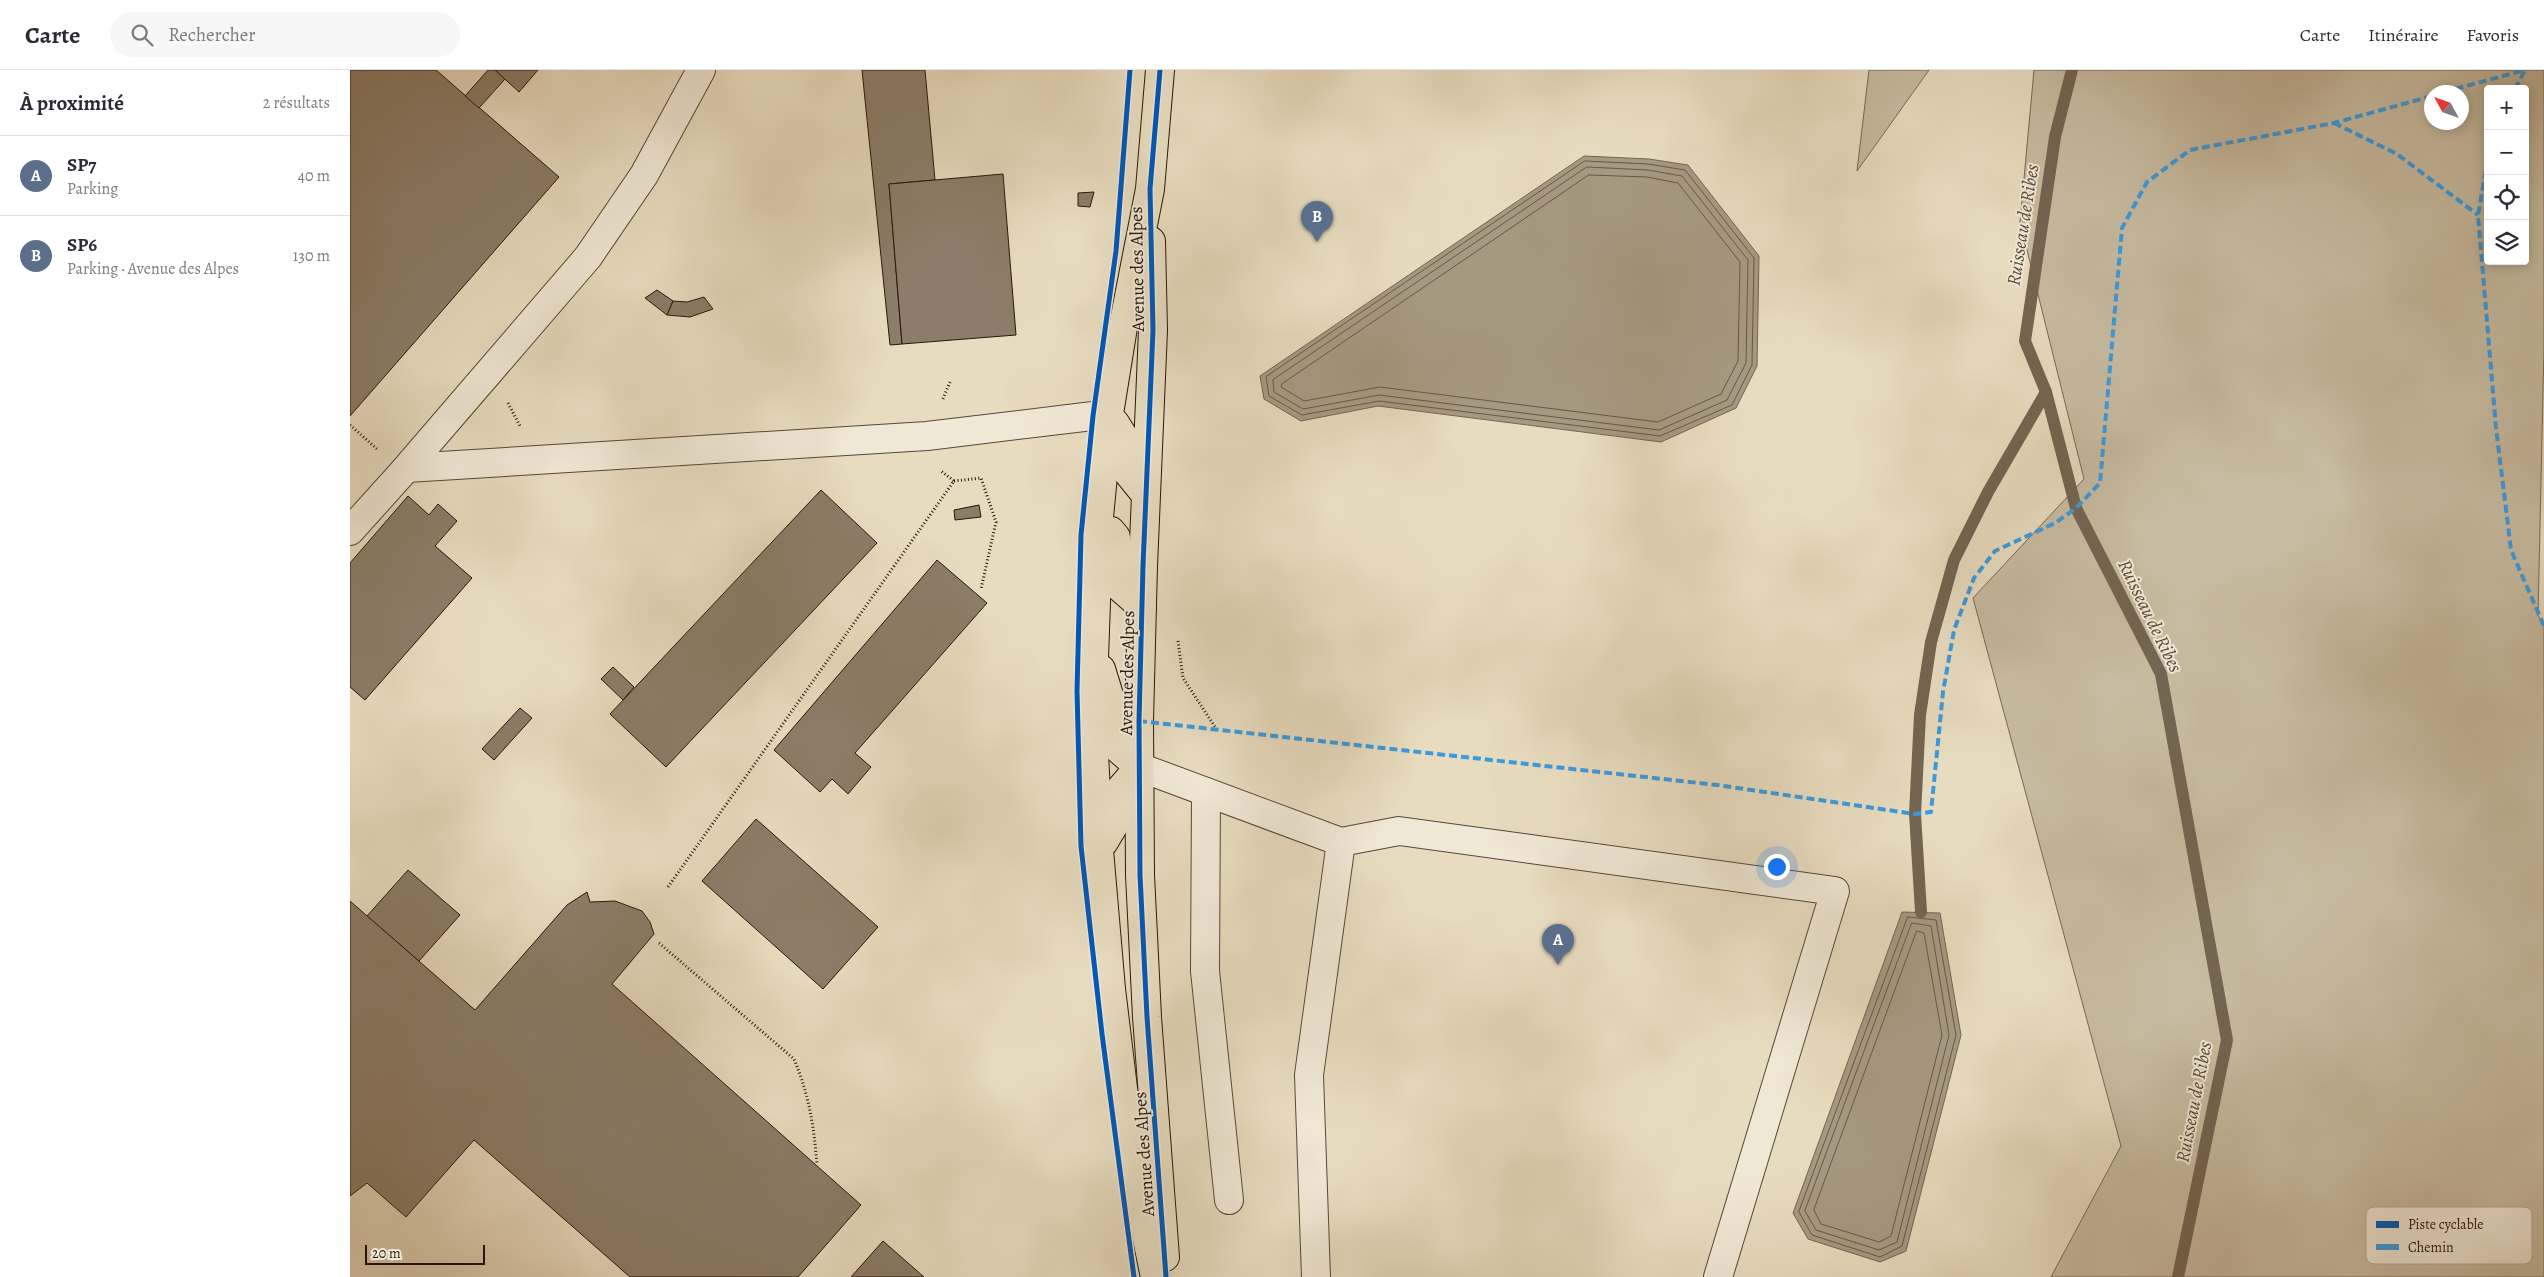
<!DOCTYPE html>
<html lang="fr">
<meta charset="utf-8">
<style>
:root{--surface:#fff;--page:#f7f7f7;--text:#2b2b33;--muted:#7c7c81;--line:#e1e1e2;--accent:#ea580c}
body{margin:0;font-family:Alegreya,serif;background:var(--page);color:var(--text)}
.controls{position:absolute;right:15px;top:15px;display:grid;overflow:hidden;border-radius:5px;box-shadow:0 2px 12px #0003}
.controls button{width:45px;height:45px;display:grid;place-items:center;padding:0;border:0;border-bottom:1px solid var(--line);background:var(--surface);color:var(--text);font:25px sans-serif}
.compass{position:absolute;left:2074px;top:15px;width:45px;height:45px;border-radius:50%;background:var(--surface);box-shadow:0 2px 12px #0003;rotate:310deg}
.scale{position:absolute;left:15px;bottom:12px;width:120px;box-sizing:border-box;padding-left:5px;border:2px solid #26170a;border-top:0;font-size:14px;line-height:18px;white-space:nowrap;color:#26170a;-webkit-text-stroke:4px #f0e8d6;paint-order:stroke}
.you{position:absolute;left:1426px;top:796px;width:18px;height:18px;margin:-12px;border:4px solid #fff;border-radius:50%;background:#1a73e8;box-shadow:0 0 0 8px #1a73e833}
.badge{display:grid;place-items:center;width:32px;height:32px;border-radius:50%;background:var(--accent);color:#fff;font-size:16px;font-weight:700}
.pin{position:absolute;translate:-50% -41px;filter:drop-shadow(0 1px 2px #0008)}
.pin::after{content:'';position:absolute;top:26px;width:18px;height:15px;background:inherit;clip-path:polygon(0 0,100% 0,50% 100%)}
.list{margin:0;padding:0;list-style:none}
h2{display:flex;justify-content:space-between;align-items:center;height:65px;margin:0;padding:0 20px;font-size:21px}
h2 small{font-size:16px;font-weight:400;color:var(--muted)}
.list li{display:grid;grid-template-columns:32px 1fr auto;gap:15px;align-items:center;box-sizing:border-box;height:80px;padding:0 20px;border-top:1px solid var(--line)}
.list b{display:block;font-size:19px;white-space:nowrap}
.list p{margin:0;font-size:16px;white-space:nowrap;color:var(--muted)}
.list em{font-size:16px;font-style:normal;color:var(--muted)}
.icon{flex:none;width:28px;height:28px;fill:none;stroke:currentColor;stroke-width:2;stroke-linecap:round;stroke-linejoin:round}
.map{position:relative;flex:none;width:2194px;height:1207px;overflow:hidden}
header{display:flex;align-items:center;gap:30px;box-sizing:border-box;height:70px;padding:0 25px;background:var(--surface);border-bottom:1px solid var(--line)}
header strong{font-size:24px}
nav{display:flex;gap:28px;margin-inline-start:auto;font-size:18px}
.search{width:350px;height:45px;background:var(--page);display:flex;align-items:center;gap:12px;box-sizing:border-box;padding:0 18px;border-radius:28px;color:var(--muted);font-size:19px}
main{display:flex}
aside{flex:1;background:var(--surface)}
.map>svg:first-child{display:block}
.green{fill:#c7bba1;stroke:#766956;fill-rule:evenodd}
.water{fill:#a69982;stroke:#736552}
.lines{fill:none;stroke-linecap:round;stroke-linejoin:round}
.shore{stroke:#665846;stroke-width:1}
.stream{stroke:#736552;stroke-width:12}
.building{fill:#8b7d69;stroke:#26170a}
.minor-casing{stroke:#564838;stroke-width:30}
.major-casing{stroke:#26170a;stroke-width:30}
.path{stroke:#26170a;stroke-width:3;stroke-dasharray:1 2.5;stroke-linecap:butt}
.minor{stroke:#f0e8d6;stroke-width:28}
.major{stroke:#e8dcc0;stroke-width:28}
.quiet{stroke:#3c9ade;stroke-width:4;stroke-dasharray:8 4;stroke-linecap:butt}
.cycleway-casing{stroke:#f0e8d6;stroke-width:8}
.cycleway{stroke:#0057b8;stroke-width:5}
.labels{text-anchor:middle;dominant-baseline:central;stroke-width:4;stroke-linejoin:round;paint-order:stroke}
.street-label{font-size:18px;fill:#26170a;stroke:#f0e8d6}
.water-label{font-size:19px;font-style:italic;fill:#594b3a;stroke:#f0e8d6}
.key{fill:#f0e8d6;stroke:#b3a999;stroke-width:1}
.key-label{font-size:14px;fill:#26170a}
</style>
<header>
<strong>Carte</strong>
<div class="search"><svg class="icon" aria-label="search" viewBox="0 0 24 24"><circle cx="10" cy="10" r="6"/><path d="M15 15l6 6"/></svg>Rechercher</div>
<nav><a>Carte</a><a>Itinéraire</a><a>Favoris</a></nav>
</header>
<main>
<aside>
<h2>À proximité<small>2 résultats</small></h2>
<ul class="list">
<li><span class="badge" style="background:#5c6f8a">A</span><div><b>SP7</b><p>Parking</p></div><em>40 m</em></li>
<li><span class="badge" style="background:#5c6f8a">B</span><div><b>SP6</b><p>Parking · Avenue des Alpes</p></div><em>130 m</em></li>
</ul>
</aside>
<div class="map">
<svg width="2194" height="1207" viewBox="0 0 2194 1207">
<rect width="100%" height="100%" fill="#e8dcc0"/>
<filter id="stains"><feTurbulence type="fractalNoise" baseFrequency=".004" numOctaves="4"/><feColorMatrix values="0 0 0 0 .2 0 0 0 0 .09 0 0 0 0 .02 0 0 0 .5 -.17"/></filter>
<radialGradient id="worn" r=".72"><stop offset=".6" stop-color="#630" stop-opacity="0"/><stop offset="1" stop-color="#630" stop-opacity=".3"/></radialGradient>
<g class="green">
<path d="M1519 0H1579L1507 101Z"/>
<path d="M1684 0H2194V276L2188 546 2194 552V1207H1701L1771 1076 1623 528 1734 409 1670 152ZM2138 19H2175V191H2138ZM2082 22H2112V52H2082Z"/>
</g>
<g class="water">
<path d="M1234 86 1299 89 1338 95 1409 186 1407 296 1386 338 1311 372 1028 336 951 351 914 329 910 306Z"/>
<path d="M1552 842 1590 843 1611 965 1556 1181 1530 1192 1458 1169 1443 1143Z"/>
</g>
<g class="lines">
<g class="shore">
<path d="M1235 91 1298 94 1335 100 1404 188 1402 295 1382 335 1310 366 1029 331 952 345 919 326 916 307Z"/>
<path d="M1237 97 1298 100 1332 106 1398 190 1396 293 1377 330 1309 360 1029 325 953 339 924 322 923 310Z"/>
<path d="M1239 105 1297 107 1328 113 1390 192 1388 291 1371 324 1308 352 1030 317 954 331 931 317 932 314Z"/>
<path d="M1558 847 1586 850 1606 965 1552 1176 1530 1187 1462 1165 1449 1142Z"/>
<path d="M1562 853 1581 856 1599 965 1547 1172 1529 1180 1466 1160 1455 1141Z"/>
<path d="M1567 861 1574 863 1592 965 1541 1166 1529 1172 1471 1154 1464 1140Z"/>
</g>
<g class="stream">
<path d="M1722 0 1705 67 1675 271 1696 322 1726 438 1811 604 1877 970 1828 1207"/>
<path d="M1571 842 1565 744 1570 645 1581 572 1604 490 1638 422 1696 322"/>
</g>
</g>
<g class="building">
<path d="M0 0H86L209 107 0 346Z"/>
<path d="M138 0H145L155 9 129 38 115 26Z"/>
<path d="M145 0H188L169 22Z"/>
<path d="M512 0H575L585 110 539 114 552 274 540 275Z"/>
<path d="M653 104 666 265 552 274 539 114Z"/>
<path d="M744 122 740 137 728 136V123Z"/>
<path d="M307 220 323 231 317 245 295 228Z"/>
<path d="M354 227 363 239 340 247 317 245 323 231 337 232Z"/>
<path d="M471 420 527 473 316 697 260 644Z"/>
<path d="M58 426 79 445 88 434 107 451 85 476 122 508 15 630 0 617V493Z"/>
<path d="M629 435 631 447 605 450 604 440Z"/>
<path d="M587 490 637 533 505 683 521 697 498 724 482 709 470 722 424 680Z"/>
<path d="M263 597 284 617 273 630 251 609Z"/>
<path d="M170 638 182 648 144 690 132 679Z"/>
<path d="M406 749 528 857 473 919 352 811Z"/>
<path d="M58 800 110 845 69 891 17 846Z"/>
<path d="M237 822 240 832 265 831 292 841 300 852 304 864 262 914 511 1135 448 1207H280L124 1070 56 1147 17 1113 0 1126V831L125 940 217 835Z"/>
<path d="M533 1171 574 1207H501Z"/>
</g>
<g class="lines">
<g class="minor-casing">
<g id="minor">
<path d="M57 398 577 366 759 344"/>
<path d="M0 461 53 402 238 187 294 105 351 0"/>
<path d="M789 697 991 772 1049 761 1485 821 1368 1207"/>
<path d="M856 722 855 901 879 1130"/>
<path d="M966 1207 959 1005 991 772"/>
</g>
</g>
<g class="major-casing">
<g id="major">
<path d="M801 171 803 260 793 496 789 651 790 805 797 947 815 1187"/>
<path d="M765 353 775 369 774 398 795 424"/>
<path d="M761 461 766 467 767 515 792 537"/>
<path d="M751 599 763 638 767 678 789 697"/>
<path d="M754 772 764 755 766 724 789 697"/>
<path d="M805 1207 783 1101 761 919 749 780 742 645 749 447 759 344 773 257 800 119 810 0"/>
</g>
</g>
<g class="path">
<path d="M593 329 600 312"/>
<path d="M158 333 170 356"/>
<path d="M0 355 27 379"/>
<path d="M604 411 631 408 646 452 631 519"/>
<path d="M828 571 833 608 867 660"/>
<path d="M318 817 604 411 591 401"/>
<path d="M309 873 444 989C459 1025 464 1056 467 1095"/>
</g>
<use href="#minor" class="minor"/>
<use href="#major" class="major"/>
<g class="quiet">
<path d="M2165 19 2175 0"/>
<path d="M2094 22 2175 0"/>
<path d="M1984 53 2047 84 2128 145"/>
<path d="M2138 89 2128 145 2146 358 2161 480 2194 556"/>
<path d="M789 651 1367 715 1565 744 1581 742 1593 622 1604 560 1624 508 1645 481 1705 453 1726 438 1750 413 1772 158 1797 112 1840 80 1984 53 2082 26"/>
</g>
<g class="cycleway-casing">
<g id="cycleway">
<path d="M780 0 766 181 743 346 731 465 727 621 731 776 752 964 784 1207"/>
<path d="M810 0 800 119 803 260 793 496 789 651 790 805 797 947 816 1207"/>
</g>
</g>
<use href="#cycleway" class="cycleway"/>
</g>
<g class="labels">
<g class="street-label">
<text transform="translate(787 199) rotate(-91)">Avenue des Alpes</text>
<text transform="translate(777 603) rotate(-89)">Avenue des Alpes</text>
<text transform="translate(794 1084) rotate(-94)">Avenue des Alpes</text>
</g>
<g class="water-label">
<text transform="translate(1673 155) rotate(-81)">Ruisseau de Ribes</text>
<text transform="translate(1800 546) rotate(64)">Ruisseau de Ribes</text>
<text transform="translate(1844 1032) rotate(-79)">Ruisseau de Ribes</text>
</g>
</g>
<rect x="2016" y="1137" width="166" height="57" rx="8" class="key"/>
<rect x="2026" y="1151" width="23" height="7" fill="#0057b8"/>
<rect x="2026" y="1174" width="23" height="6" fill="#3c9ade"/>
<g class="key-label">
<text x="2058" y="1159">Piste cyclable</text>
<text x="2058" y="1182">Chemin</text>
</g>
<rect width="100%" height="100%" filter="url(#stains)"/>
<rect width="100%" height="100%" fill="url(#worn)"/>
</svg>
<div class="controls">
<button>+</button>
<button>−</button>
<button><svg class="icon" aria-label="locate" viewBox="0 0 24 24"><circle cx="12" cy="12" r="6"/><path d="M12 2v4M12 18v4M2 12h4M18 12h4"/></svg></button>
<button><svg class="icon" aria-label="layers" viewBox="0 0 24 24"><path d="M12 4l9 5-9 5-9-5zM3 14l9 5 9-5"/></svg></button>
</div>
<svg class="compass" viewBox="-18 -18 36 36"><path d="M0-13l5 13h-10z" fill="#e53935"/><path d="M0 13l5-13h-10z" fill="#7c7c81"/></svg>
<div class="scale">20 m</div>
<div class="you"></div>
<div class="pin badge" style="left:1208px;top:895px;background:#5c6f8a">A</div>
<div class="pin badge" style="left:967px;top:172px;background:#5c6f8a">B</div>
</div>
</main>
